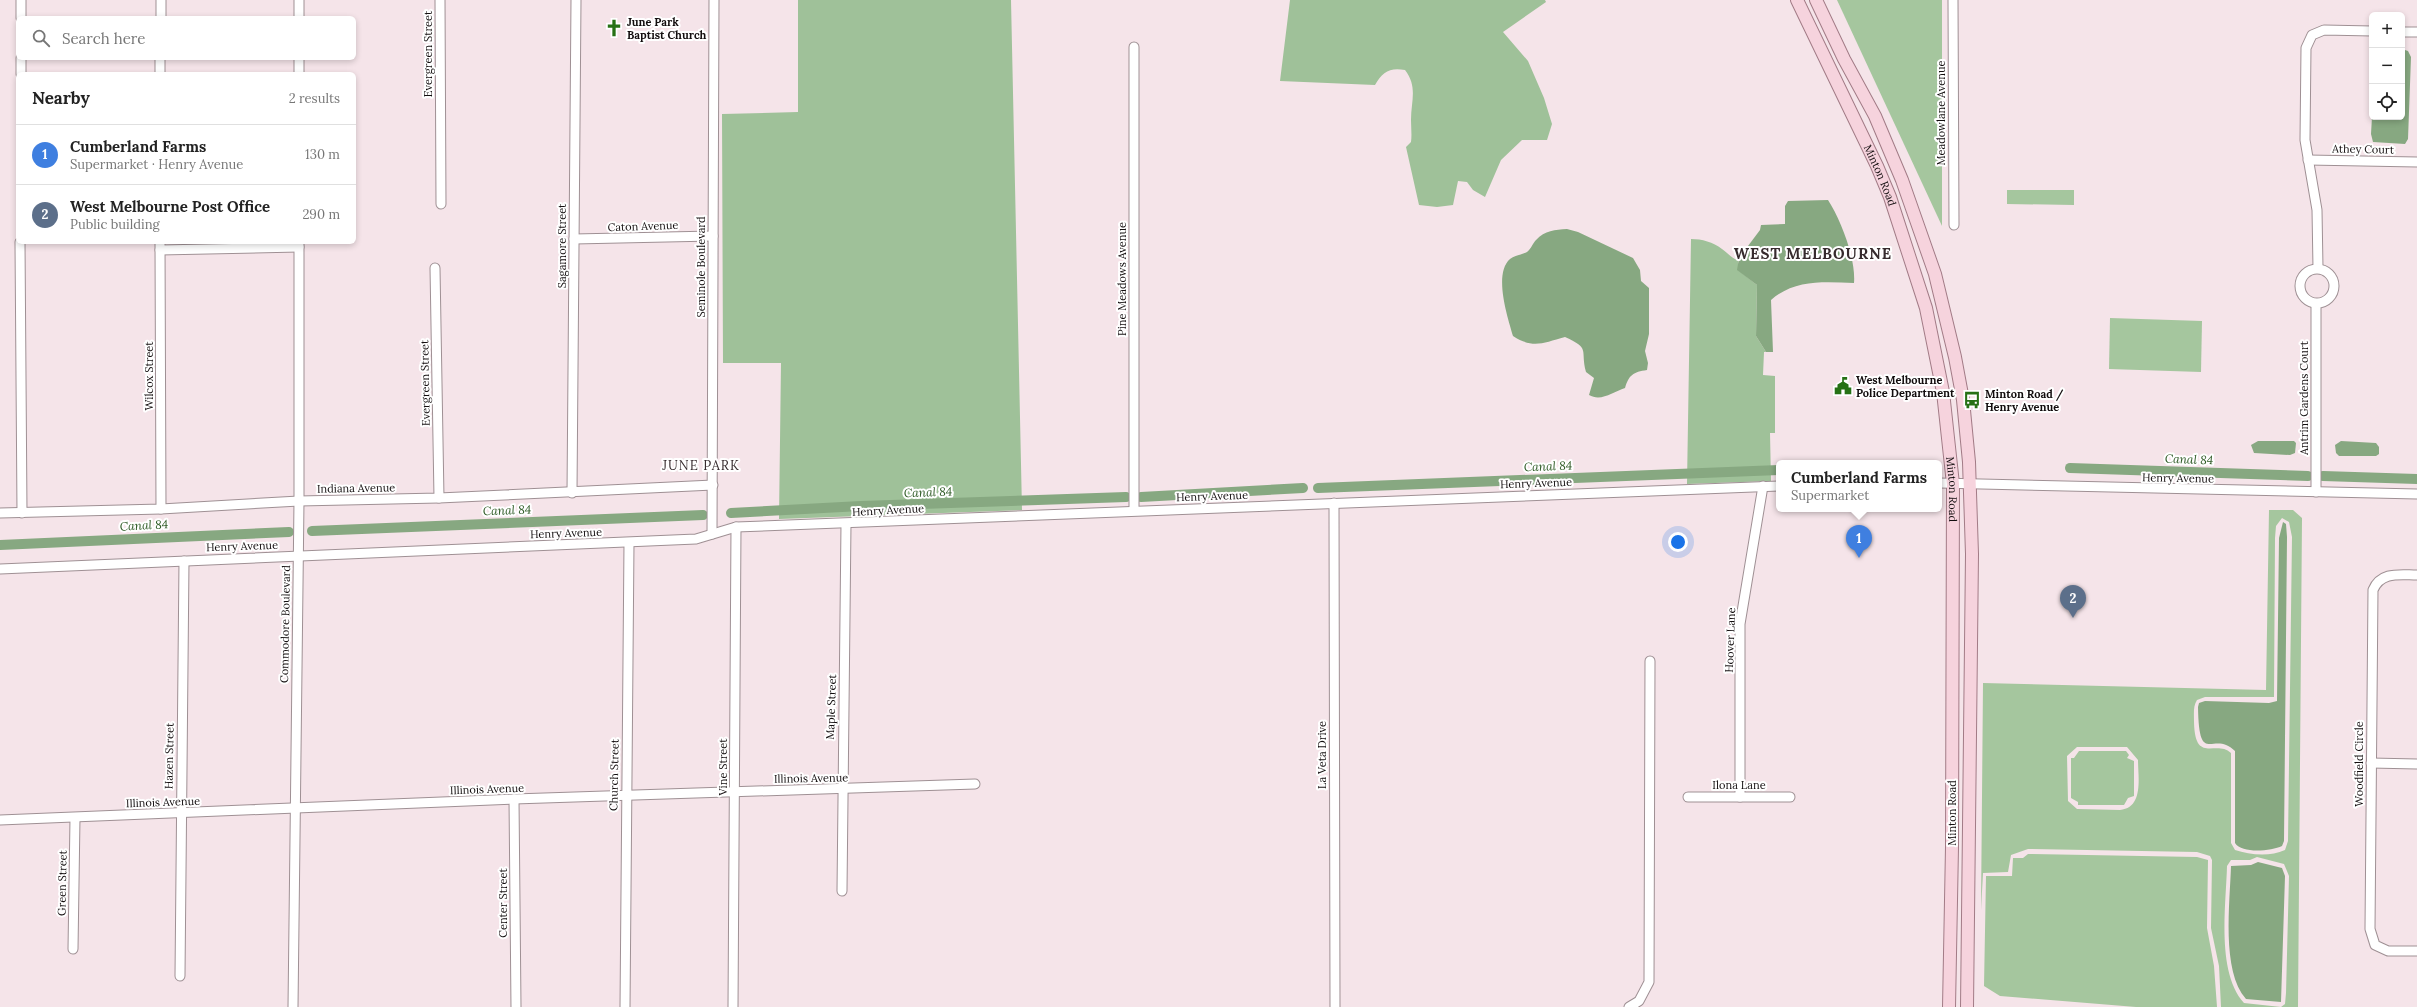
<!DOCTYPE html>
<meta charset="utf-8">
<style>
:root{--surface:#fff;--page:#f6f6f6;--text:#222;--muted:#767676;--line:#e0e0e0;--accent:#111827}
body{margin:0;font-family:Lora,serif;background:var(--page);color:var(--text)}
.controls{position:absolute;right:12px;top:12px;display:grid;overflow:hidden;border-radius:6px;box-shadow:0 2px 6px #0003}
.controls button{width:36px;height:36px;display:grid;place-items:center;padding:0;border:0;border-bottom:1px solid var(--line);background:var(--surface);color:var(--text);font:20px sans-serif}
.you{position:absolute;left:1678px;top:542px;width:14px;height:14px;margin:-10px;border:3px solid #fff;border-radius:50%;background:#1a73e8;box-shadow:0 0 0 6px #1a73e833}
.badge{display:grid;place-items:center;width:26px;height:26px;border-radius:50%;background:var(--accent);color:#fff;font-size:13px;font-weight:700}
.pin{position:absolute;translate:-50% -33px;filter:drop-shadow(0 1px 2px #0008)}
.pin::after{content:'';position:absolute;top:21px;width:14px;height:12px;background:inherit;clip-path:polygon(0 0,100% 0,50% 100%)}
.popup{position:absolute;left:1776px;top:460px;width:166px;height:52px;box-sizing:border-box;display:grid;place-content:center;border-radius:6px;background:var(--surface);filter:drop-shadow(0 1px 3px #0005);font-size:13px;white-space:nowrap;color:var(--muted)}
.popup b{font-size:15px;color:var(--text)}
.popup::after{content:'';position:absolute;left:50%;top:100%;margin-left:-8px;border:8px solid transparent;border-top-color:var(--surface)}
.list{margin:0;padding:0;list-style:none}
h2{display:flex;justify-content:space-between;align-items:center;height:52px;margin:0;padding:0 16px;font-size:17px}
h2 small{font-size:13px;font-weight:400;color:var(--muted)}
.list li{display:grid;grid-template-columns:26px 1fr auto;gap:12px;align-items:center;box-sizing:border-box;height:60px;padding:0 16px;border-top:1px solid var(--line)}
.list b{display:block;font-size:15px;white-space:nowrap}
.list p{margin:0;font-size:13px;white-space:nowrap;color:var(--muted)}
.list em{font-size:13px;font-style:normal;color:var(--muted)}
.icon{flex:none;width:22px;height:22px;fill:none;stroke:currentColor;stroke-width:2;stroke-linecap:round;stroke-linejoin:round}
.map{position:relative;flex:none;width:2417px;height:1007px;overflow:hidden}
.search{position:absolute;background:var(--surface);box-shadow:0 2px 6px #0003;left:16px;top:16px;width:340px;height:44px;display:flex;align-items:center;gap:10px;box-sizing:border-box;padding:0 14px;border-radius:6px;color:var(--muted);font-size:15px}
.panel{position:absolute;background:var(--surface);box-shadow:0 2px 6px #0003;left:16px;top:72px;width:340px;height:172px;border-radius:6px}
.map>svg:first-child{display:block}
.green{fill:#a5c69e;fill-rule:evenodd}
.forest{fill:#9fc199}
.water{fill:#87a881}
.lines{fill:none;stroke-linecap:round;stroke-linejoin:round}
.canal{stroke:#87a881;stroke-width:10}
.minor-casing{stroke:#9f9094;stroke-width:11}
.major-casing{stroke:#a27b86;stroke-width:14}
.minor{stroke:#fff;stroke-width:9}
.major{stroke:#f6d3dd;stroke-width:12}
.labels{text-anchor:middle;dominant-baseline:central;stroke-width:4;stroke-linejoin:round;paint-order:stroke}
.poi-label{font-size:11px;font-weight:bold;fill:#120d0e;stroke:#fff;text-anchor:start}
.street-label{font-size:11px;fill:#120d0e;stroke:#fff}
.water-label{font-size:12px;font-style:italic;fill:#2b5822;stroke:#fff}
.quarter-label{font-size:13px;letter-spacing:1px;fill:#362a2d;stroke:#fff}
.district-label{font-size:15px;font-weight:bold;letter-spacing:1px;fill:#362a2d;stroke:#fff}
</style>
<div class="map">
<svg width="2417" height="1007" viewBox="0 0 2417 1007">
<rect width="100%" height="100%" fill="#f5e4e9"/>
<g class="green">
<path d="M1837 0H1942V226Z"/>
<path d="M2007 190H2074V205L2007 204Z"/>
<path d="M2110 318 2202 321 2201 372 2109 369Z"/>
<path d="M2269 510H2293L2302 518 2298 1007H2221L2219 966 2211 928 2212 860 2210 856 2197 852 2028 849 2011 855 2008 872 1983 873 1981 910 1983 683 2266 690ZM2282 518 2289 522 2292 537 2288 841 2285 850C2270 857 2250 855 2235 850L2231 843V753C2216 739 2195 765 2194 722 2194 714 2193 706 2197 700L2205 697H2274L2275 538 2276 526ZM2077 747H2127L2138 760C2138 777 2144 808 2120 810L2077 809 2068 801 2067 756ZM2257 857 2284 864 2289 876 2286 993 2285 1004 2281 1007 2244 1003C2216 972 2226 906 2227 866L2231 860H2250Z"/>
<path d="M2079 751H2126L2129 755 2127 758 2134 761V796L2128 798 2124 805H2078V802L2071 798V758H2074Z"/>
<path d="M2028 854 2197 857 2208 860 2207 928 2214 966 2217 1007H2136L2000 996 1984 986 1986 876H2012L2013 858H2023Z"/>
</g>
<g class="forest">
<path d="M798 0H1011L1022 510 779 519 781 363H723L722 114 798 112Z"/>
<path d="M1290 0H1545L1546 2 1503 32 1528 61 1544 98 1552 124 1547 140H1522L1501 160 1485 197 1473 190 1467 182 1458 181 1453 205 1437 207 1419 205 1406 147 1411 142C1412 135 1411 127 1411 120 1411 101 1418 87 1405 70 1390 67 1382 72 1375 85L1280 81Z"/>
<path d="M1691 239C1702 239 1713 242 1722 249 1728 253 1732 259 1738 260V270L1757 285 1756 336 1766 352H1764L1763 375 1775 376V433H1770L1771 481 1687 484Z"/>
</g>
<g class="water">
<path d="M2402 49 2408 51 2411 57 2408 139 2405 144 2373 142 2371 134 2372 117H2402Z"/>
<path d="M1828 200C1841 220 1856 259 1854 283 1824 282 1795 279 1771 300L1773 352H1766L1756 336 1757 285 1737 270 1739 258 1760 230 1761 225 1785 224V206L1788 201Z"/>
<path d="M1567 229 1578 232 1633 258 1640 270 1641 281 1649 288V334L1645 351 1648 363 1647 370C1633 372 1629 375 1625 388 1613 392 1601 402 1589 395L1594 378 1586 372C1580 349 1591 349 1565 337 1543 343 1533 349 1513 336 1508 318 1493 274 1510 259 1515 255 1521 255 1527 252 1531 249 1533 243 1536 240 1545 230 1555 230 1567 229Z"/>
<path d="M2258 441H2294L2296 443 2295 453 2290 455 2254 453 2251 445Z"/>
<path d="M2341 441 2376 443 2379 447V454L2376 456H2339L2336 453 2335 445Z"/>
<path d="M2283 522 2286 524 2287 537 2284 841 2282 846C2271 851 2242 854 2235 843V751C2213 729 2199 769 2198 707L2199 703 2205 701 2269 703 2277 701 2279 538Z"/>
<path d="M2258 862 2282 868 2285 876 2281 1002 2246 999C2221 971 2230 902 2231 866L2251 865Z"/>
</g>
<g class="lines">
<g class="canal">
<path d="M2070 468 2308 476"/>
<path d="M2323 476 2417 479"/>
<path d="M1318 488 1779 470"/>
<path d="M1141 497 1303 488"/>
<path d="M731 513 861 506 1126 497"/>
<path d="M312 531 703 515"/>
<path d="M0 545 289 532"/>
</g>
<g class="minor-casing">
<g id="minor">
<path d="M299 0V18"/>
<path d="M440 0 441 204"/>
<path d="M1953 0 1954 225"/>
<path d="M21 18V0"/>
<path d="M161 18V0"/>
<path d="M2402 32H2417"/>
<path d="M299 58V74"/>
<path d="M21 74V58"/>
<path d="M160 74V58"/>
<path d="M2308 160 2417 162"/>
<path d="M574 239 713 236"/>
<path d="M20 242 22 513"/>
<path d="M160 242 161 509"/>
<path d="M160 250 299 247"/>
<path d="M435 268 439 498"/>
<path d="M2318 268 2317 210 2305 140 2306 48 2312 35 2324 30 2372 31"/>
<circle cx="2317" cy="286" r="17"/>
<path d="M1939 483 2417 494"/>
<path d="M2316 492V304"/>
<path d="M572 493 576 0"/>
<path d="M1334 503 1335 1007"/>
<path d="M1134 510V47"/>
<path d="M0 513 161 509 299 501 439 498 713 485"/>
<path d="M712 534 714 0"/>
<path d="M0 569 696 539 736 527 1779 486"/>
<path d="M2417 575C2400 575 2381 571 2373 590L2370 929 2375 945 2388 951H2417"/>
<path d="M2371 763 2417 764"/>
<path d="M1688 797H1790"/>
<path d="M1740 797V624L1763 486"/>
<path d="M514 799 516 1007"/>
<path d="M0 820 514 799 975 784"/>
<path d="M842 891 846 524"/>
<path d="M73 949 75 818"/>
<path d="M180 976 184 561"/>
<path d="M293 1007 299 501V242"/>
<path d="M625 1007 629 543"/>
<path d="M733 1007 736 527"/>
<path d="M1629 1007 1639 1001 1649 982 1650 661"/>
</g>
</g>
<g class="major-casing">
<g id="major">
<path id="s1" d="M1797 0 1877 166 1890 197 1926 308 1943 392 1953 484 1952 847 1949 1007"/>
<path d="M1816 0 1844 59 1875 116 1902 180 1935 274 1955 357 1963 400 1969 462 1972 554 1967 1007"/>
</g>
</g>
<use href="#minor" class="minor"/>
<use href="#major" class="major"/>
</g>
<defs>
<g id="church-bare" transform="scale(1.38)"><path d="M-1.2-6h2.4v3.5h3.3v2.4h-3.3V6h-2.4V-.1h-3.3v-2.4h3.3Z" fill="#267115" stroke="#fff" stroke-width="2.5" paint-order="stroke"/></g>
<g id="civic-bare" transform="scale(1.38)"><path d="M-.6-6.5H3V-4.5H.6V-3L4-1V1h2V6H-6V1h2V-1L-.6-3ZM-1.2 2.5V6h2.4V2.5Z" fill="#267115" stroke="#fff" stroke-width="2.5" paint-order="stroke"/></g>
<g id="bus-bare" transform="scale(1.38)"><path d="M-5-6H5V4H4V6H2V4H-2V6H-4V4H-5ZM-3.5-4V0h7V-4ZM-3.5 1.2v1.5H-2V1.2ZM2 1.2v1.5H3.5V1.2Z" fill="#267115" stroke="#fff" stroke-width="2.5" paint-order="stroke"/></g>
</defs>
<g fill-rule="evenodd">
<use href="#church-bare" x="614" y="28"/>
<use href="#civic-bare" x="1843" y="386"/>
<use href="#bus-bare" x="1972" y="400"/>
</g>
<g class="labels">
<g class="poi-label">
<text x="627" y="22">June Park<tspan x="627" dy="13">Baptist Church</tspan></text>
<text x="1856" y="380">West Melbourne<tspan x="1856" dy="13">Police Department</tspan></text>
<text x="1985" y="394">Minton Road /<tspan x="1985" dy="13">Henry Avenue</tspan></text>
</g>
<g class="street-label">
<text transform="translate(428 54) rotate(-90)">Evergreen Street</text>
<text transform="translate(1941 113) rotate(-90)">Meadowlane Avenue</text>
<text transform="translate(2363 149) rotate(1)">Athey Court</text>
<text stroke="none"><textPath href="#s1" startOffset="194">Minton Road</textPath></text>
<text transform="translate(643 226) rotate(-2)">Caton Avenue</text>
<text transform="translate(562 246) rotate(-90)">Sagamore Street</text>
<text transform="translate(701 267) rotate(-90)">Seminole Boulevard</text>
<text transform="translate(1122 279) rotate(-90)">Pine Meadows Avenue</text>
<text transform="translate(149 376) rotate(-90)">Wilcox Street</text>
<text transform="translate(425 383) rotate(-91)">Evergreen Street</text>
<text transform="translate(2304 398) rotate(-90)">Antrim Gardens Court</text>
<text transform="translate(2178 478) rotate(1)">Henry Avenue</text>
<text transform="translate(1536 483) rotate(-2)">Henry Avenue</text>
<text transform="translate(356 488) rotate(-1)">Indiana Avenue</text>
<text stroke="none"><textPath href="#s1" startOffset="518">Minton Road</textPath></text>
<text transform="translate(1212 496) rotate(-2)">Henry Avenue</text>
<text transform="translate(888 510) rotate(-3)">Henry Avenue</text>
<text transform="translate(566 533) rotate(-2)">Henry Avenue</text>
<text transform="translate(242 546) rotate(-2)">Henry Avenue</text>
<text transform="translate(285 624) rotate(-89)">Commodore Boulevard</text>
<text transform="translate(1730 640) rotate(-88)">Hoover Lane</text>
<text transform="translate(831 707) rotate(-88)">Maple Street</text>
<text transform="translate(1322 755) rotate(-90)">La Veta Drive</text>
<text transform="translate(169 756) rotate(-89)">Hazen Street</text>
<text transform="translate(2359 764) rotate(-90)">Woodfield Circle</text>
<text transform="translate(723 767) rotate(-90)">Vine Street</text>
<text transform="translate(614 775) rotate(-89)">Church Street</text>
<text transform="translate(811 778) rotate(-1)">Illinois Avenue</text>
<text x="1739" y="785">Ilona Lane</text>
<text transform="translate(487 789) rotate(-2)">Illinois Avenue</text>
<text transform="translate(163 802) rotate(-2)">Illinois Avenue</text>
<text transform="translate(1952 813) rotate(-90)">Minton Road</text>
<text transform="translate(62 883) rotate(-89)">Green Street</text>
<text transform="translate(503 903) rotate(-90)">Center Street</text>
</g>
<g class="water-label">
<text transform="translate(2189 459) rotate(2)">Canal 84</text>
<text transform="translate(1548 466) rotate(-2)">Canal 84</text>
<text transform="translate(928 492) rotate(-2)">Canal 84</text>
<text transform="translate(507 510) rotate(-2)">Canal 84</text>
<text transform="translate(144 525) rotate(-3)">Canal 84</text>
</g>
<g class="quarter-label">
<text x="701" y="465">JUNE PARK</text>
</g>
<g class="district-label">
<text x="1813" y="253">WEST MELBOURNE</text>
</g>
</g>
</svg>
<div class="controls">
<button>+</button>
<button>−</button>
<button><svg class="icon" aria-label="locate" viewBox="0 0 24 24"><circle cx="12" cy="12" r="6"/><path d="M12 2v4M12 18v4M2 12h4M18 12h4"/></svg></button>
</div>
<div class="you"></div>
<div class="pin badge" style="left:1859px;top:558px;background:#3f7fe0">1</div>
<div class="popup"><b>Cumberland Farms</b>Supermarket</div>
<div class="pin badge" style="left:2073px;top:618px;background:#5c6f8a">2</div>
<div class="search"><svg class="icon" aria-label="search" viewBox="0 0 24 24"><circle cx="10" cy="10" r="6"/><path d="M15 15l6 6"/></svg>Search here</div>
<section class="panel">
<h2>Nearby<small>2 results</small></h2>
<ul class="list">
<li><span class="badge" style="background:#3f7fe0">1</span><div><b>Cumberland Farms</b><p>Supermarket · Henry Avenue</p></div><em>130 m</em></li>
<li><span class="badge" style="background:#5c6f8a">2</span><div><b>West Melbourne Post Office</b><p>Public building</p></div><em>290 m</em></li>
</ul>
</section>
</div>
